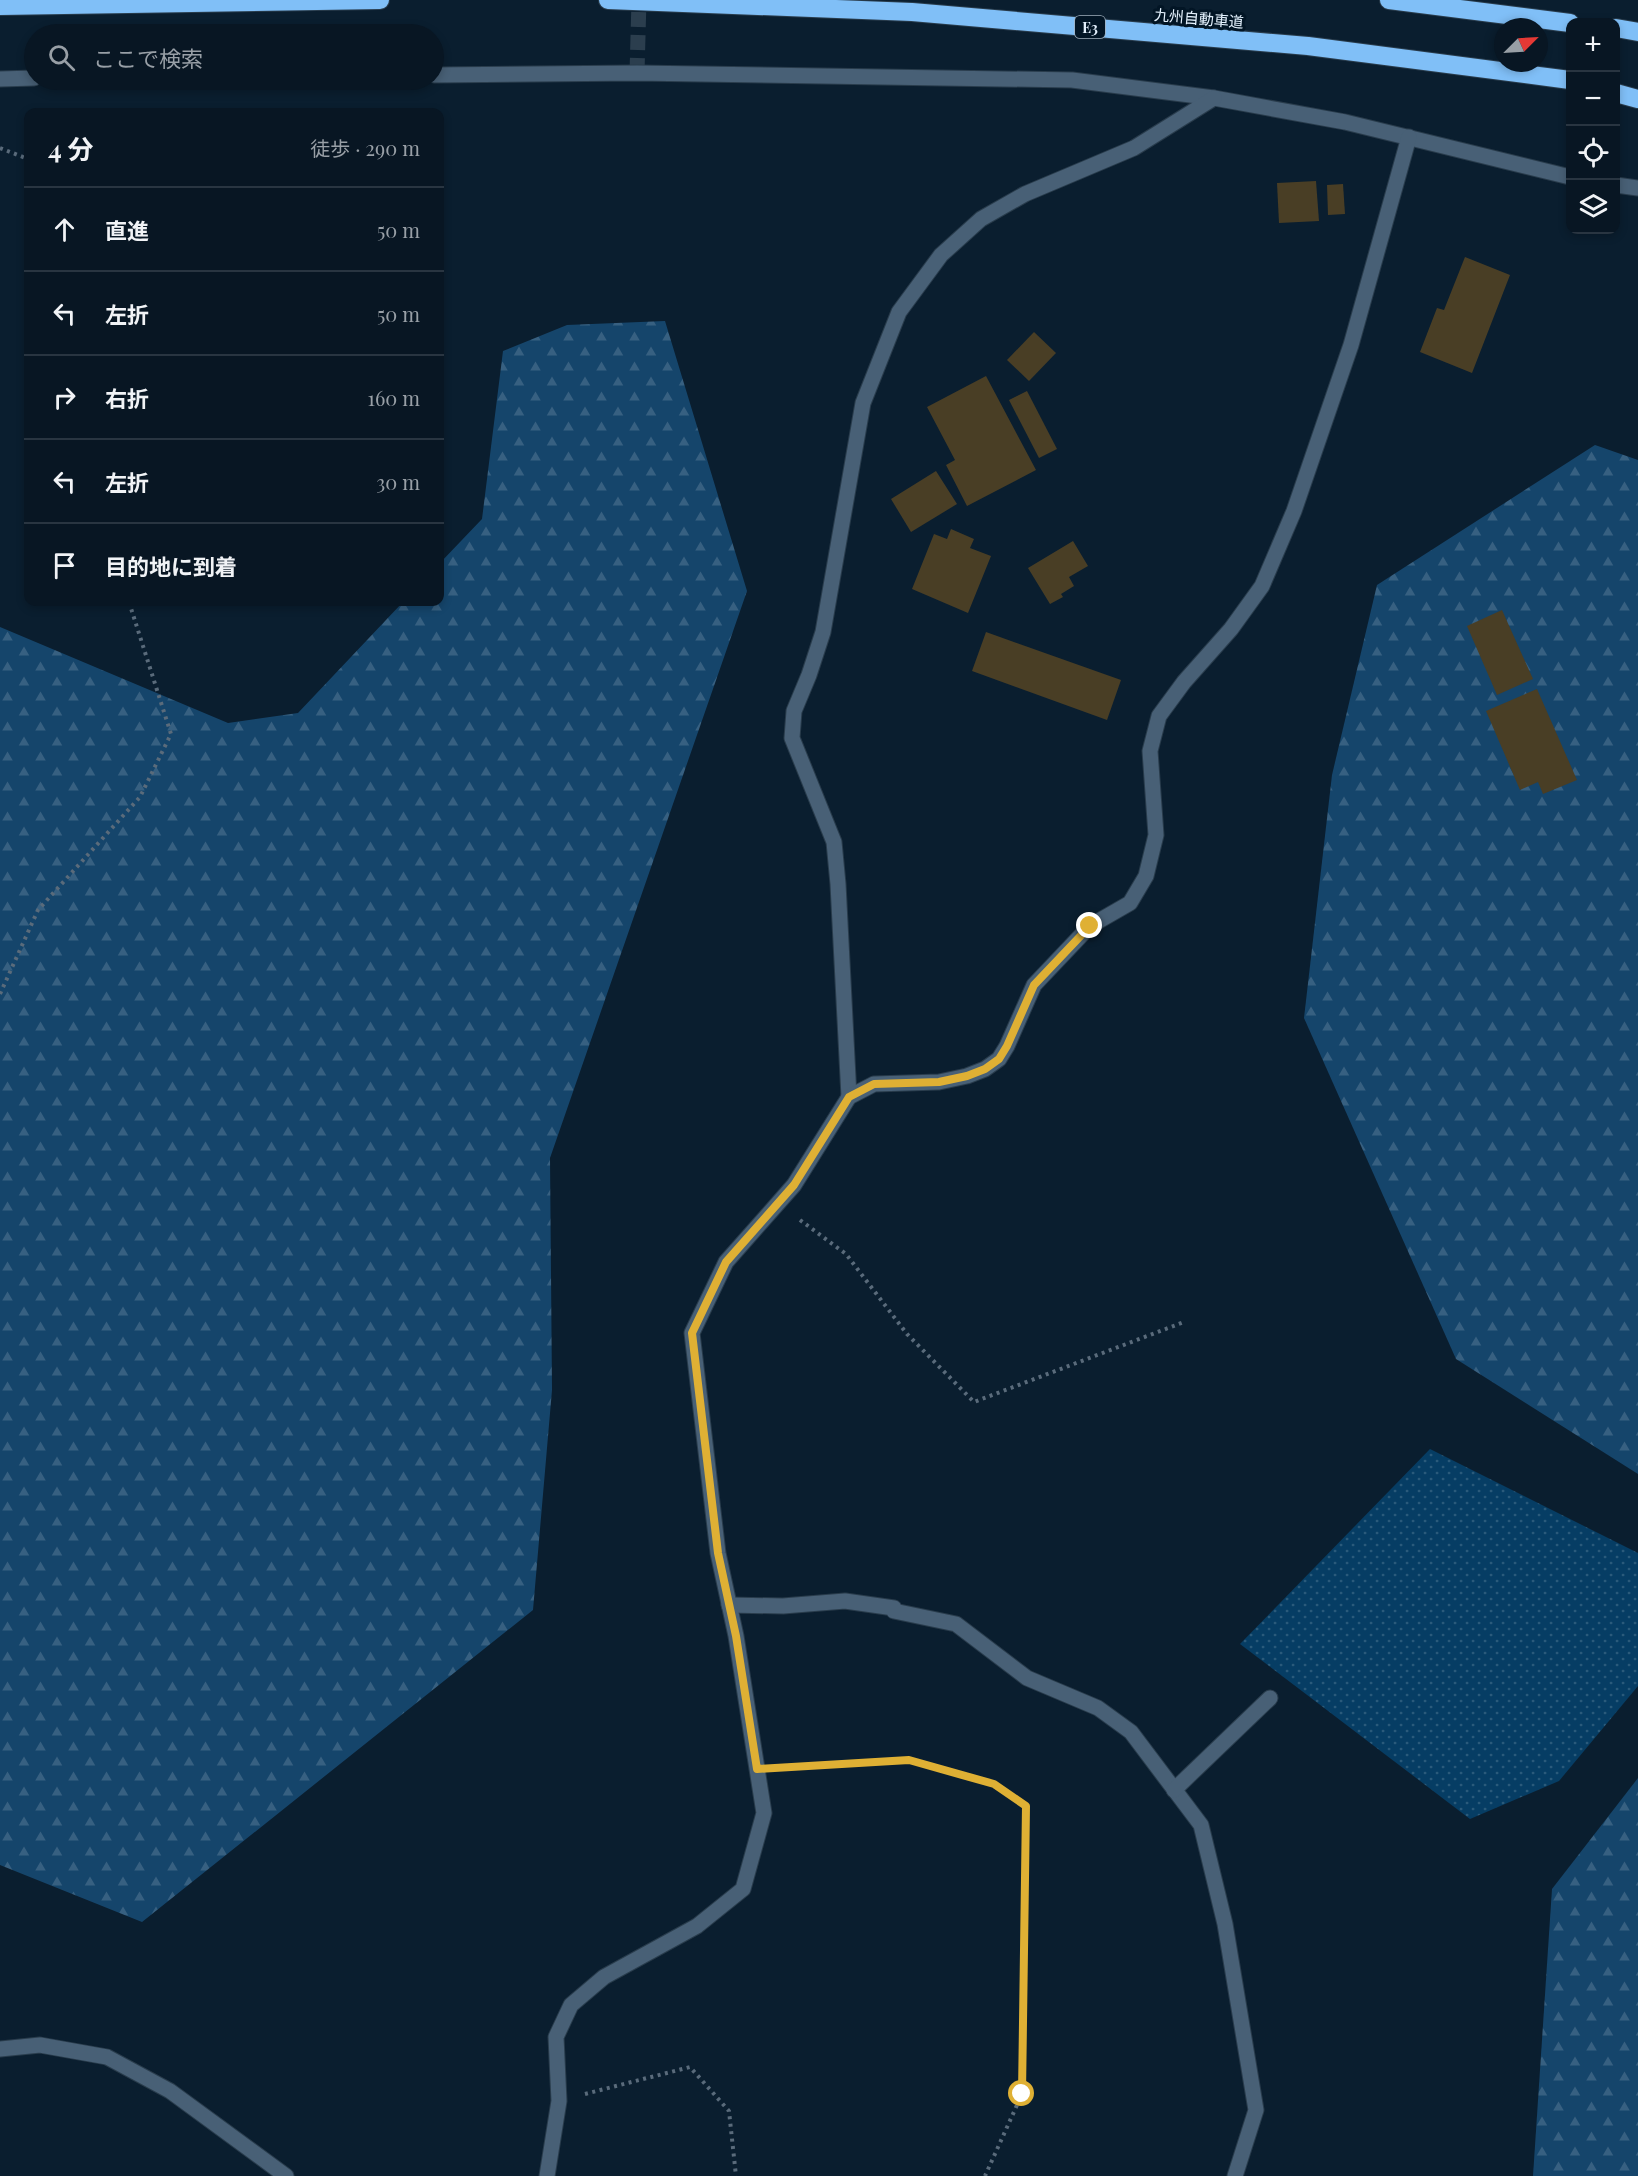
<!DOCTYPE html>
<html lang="ja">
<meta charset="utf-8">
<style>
:root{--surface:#081623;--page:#111f2b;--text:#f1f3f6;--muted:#989fa6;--line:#293541}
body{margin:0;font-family:"Playfair Display","Noto Sans JP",serif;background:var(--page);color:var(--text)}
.controls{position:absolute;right:18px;top:18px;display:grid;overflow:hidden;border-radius:12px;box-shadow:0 3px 9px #0003}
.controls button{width:54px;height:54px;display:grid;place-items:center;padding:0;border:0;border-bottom:2px solid var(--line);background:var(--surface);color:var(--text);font:30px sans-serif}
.compass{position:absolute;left:1494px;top:18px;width:54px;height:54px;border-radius:50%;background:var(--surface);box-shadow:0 3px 9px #0003;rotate:66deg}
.stop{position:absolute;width:18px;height:18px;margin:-14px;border:4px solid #dfb034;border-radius:50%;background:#fff}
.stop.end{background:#dfb034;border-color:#fff;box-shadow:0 2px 6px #0008}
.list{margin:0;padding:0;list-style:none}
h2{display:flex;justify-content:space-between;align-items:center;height:78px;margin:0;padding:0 24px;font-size:26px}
h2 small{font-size:20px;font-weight:400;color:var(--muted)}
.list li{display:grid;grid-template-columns:39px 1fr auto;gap:18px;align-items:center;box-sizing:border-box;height:84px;padding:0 24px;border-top:2px solid var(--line)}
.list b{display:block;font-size:22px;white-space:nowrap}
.list em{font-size:20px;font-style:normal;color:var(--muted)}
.icon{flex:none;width:33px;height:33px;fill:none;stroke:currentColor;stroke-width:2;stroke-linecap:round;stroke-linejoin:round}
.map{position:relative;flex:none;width:1638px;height:2176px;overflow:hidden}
.search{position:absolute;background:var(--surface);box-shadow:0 3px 9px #0003;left:24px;top:24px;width:420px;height:66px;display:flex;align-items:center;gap:15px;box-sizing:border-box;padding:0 21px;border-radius:33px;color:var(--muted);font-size:22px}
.panel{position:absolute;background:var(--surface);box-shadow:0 3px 9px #0003;left:24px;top:108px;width:420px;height:498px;border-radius:12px}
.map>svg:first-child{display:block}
.grass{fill:url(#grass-dots)}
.forest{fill:url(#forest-firs)}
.building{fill:#493e25}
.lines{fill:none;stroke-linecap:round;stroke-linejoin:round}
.street-tunnel{stroke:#2b3e4e;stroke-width:15;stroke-dasharray:15 8;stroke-linecap:butt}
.street-casing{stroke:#293c4c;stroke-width:17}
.highway-casing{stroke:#293c4c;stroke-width:20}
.path{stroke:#5a6b7b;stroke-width:4;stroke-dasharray:3 4.5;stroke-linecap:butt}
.street{stroke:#486076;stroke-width:15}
.highway{stroke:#80bff7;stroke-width:18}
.route{stroke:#dfb034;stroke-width:8}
.labels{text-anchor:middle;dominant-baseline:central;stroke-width:6;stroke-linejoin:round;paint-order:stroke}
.shield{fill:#021525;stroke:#a1b0bd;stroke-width:1.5}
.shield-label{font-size:14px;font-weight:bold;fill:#e5f2fe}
.street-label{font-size:15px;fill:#e5f2fe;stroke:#021525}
</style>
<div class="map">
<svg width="1638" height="2176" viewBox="0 0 1638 2176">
<defs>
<pattern id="grass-dots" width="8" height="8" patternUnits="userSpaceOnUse" patternTransform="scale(1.5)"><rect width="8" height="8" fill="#063d64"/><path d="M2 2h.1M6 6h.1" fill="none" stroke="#2a5a7b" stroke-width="1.8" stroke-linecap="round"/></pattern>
<pattern id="forest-firs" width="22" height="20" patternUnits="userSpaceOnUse" patternTransform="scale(1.5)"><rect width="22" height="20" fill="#15456b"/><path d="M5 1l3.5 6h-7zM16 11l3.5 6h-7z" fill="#376081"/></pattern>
</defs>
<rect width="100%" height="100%" fill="#0a1e2f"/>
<path class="grass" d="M1430 1449 1638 1553V1686L1559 1781 1470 1819 1240 1644Z"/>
<g class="forest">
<path d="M665 321 747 591 550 1158 552 1390 533 1610 142 1922 0 1865V627L228 723 298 713 403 602H440V563L482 519 503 351 567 325Z"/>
<path d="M1595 445 1638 460V1474L1456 1359 1304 1018 1332 775 1377 585Z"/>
<path d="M1638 1778V2176H1533L1552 1889Z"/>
</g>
<g class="building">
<path d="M1316 181 1319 221 1279 223 1277 183Z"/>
<path d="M1343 184 1345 214 1328 215 1327 185Z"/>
<path d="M1465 257 1510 275 1472 373 1420 352 1437 308 1444 310Z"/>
<path d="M1034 332 1056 353 1029 381 1007 360Z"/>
<path d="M986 376 1036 470 967 506 946 465 955 460 927 407Z"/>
<path d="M1027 391 1057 449 1039 458 1009 400Z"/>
<path d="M936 471 957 504 911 532 891 499Z"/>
<path d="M951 529 974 539 970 548 991 556 968 613 912 589 934 534 947 539Z"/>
<path d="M1073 541 1088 566 1069 577 1074 586 1061 594 1063 597 1050 604 1028 568Z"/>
<path d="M1502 610 1533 679 1497 695 1467 626Z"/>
<path d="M986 632 1121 680 1107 720 972 671Z"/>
<path d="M1537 689 1577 780 1543 794 1538 782 1520 790 1486 711Z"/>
</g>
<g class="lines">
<path class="street-tunnel" d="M637 73 639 0"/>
<g class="street-casing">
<g id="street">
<path d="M434 75 637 73 1072 80 1214 98 1345 122 1570 177"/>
<path d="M0 79 34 78"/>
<path d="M1616 185 1638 188"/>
<path d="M849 1097 838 884 834 842 792 738 794 711 809 675 823 632 863 403 899 312 941 255 981 219 1025 194 1134 148 1214 98"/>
<path d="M729 1605 783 1606 845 1601 894 1608V1611L956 1624 1027 1678 1098 1708 1131 1732 1201 1825 1225 1924 1256 2110 1235 2176"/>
<path d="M1174 1790 1270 1698"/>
<path d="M0 2049 40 2045 107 2057 170 2091 286 2176"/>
<path d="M547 2176 559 2101 556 2037 571 2005 604 1977 697 1926 743 1889 764 1813 736 1636 718 1553 692 1333 726 1262 794 1185 849 1097 874 1084 939 1082 967 1076 985 1069 999 1059 1007 1046 1034 985 1090 926 1130 903 1146 876 1156 835 1150 751 1159 716 1184 682 1231 629 1262 586 1294 511 1351 345 1409 137"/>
</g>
</g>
<g class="highway-casing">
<g id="highway">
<path d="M608 0 912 12 1308 46 1570 80"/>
<path d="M1389 0 1570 23"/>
<path d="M0 6 380 0"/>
<path d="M1616 28 1638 32"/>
<path d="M1616 93 1638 99"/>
</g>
</g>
<g class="path">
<path d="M0 148 28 159"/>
<path d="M0 994 38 910 140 797 171 734 129 602"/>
<path d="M800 1220 846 1254 907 1334 974 1402 1184 1322"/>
<path d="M782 1767 908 1760 994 1783 1026 1806 1022 2094 985 2176"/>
<path d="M585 2094 690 2067 729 2111 736 2176"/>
</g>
<use href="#street" class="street"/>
<use href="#highway" class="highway"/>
</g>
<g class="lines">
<path class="route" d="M1022 2094 1026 1806 994 1784 909 1760 757 1769 736 1636 718 1553 692 1333 726 1262 794 1185 849 1097 874 1084 939 1082 967 1076 985 1069 999 1059 1007 1046 1034 985 1090 926"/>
</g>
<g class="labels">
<rect class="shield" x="1075" y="16" width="30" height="22" rx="4.5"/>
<g class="shield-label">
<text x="1090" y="27">E3</text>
</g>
<g class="street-label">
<text transform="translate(1199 18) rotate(5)">九州自動車道</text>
</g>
</g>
</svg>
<div class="controls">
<button>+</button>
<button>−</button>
<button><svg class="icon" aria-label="locate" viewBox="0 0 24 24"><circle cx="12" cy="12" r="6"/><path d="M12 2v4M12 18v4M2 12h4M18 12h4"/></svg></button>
<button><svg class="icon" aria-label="layers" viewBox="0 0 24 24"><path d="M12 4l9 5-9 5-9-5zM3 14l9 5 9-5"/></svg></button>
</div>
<svg class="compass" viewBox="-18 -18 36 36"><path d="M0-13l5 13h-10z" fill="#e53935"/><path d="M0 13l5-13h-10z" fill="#989fa6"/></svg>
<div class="stop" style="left:1022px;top:2094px"></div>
<div class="stop end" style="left:1090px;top:926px"></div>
<div class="search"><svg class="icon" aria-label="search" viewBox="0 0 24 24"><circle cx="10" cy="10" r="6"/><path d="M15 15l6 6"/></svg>ここで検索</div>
<section class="panel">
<h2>4 分<small>徒歩 · 290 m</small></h2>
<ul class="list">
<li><svg class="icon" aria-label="ahead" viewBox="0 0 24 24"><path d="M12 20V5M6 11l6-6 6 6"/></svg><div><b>直進</b></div><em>50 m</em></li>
<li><svg class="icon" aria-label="left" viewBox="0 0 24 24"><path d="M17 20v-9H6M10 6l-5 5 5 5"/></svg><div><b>左折</b></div><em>50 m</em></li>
<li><svg class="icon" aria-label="right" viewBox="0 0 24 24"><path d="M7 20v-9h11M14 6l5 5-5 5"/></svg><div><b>右折</b></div><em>160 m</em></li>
<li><svg class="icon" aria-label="left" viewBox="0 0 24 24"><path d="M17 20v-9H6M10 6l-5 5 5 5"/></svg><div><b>左折</b></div><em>30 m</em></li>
<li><svg class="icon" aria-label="arrive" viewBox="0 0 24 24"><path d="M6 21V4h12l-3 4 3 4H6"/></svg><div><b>目的地に到着</b></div></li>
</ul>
</section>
</div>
